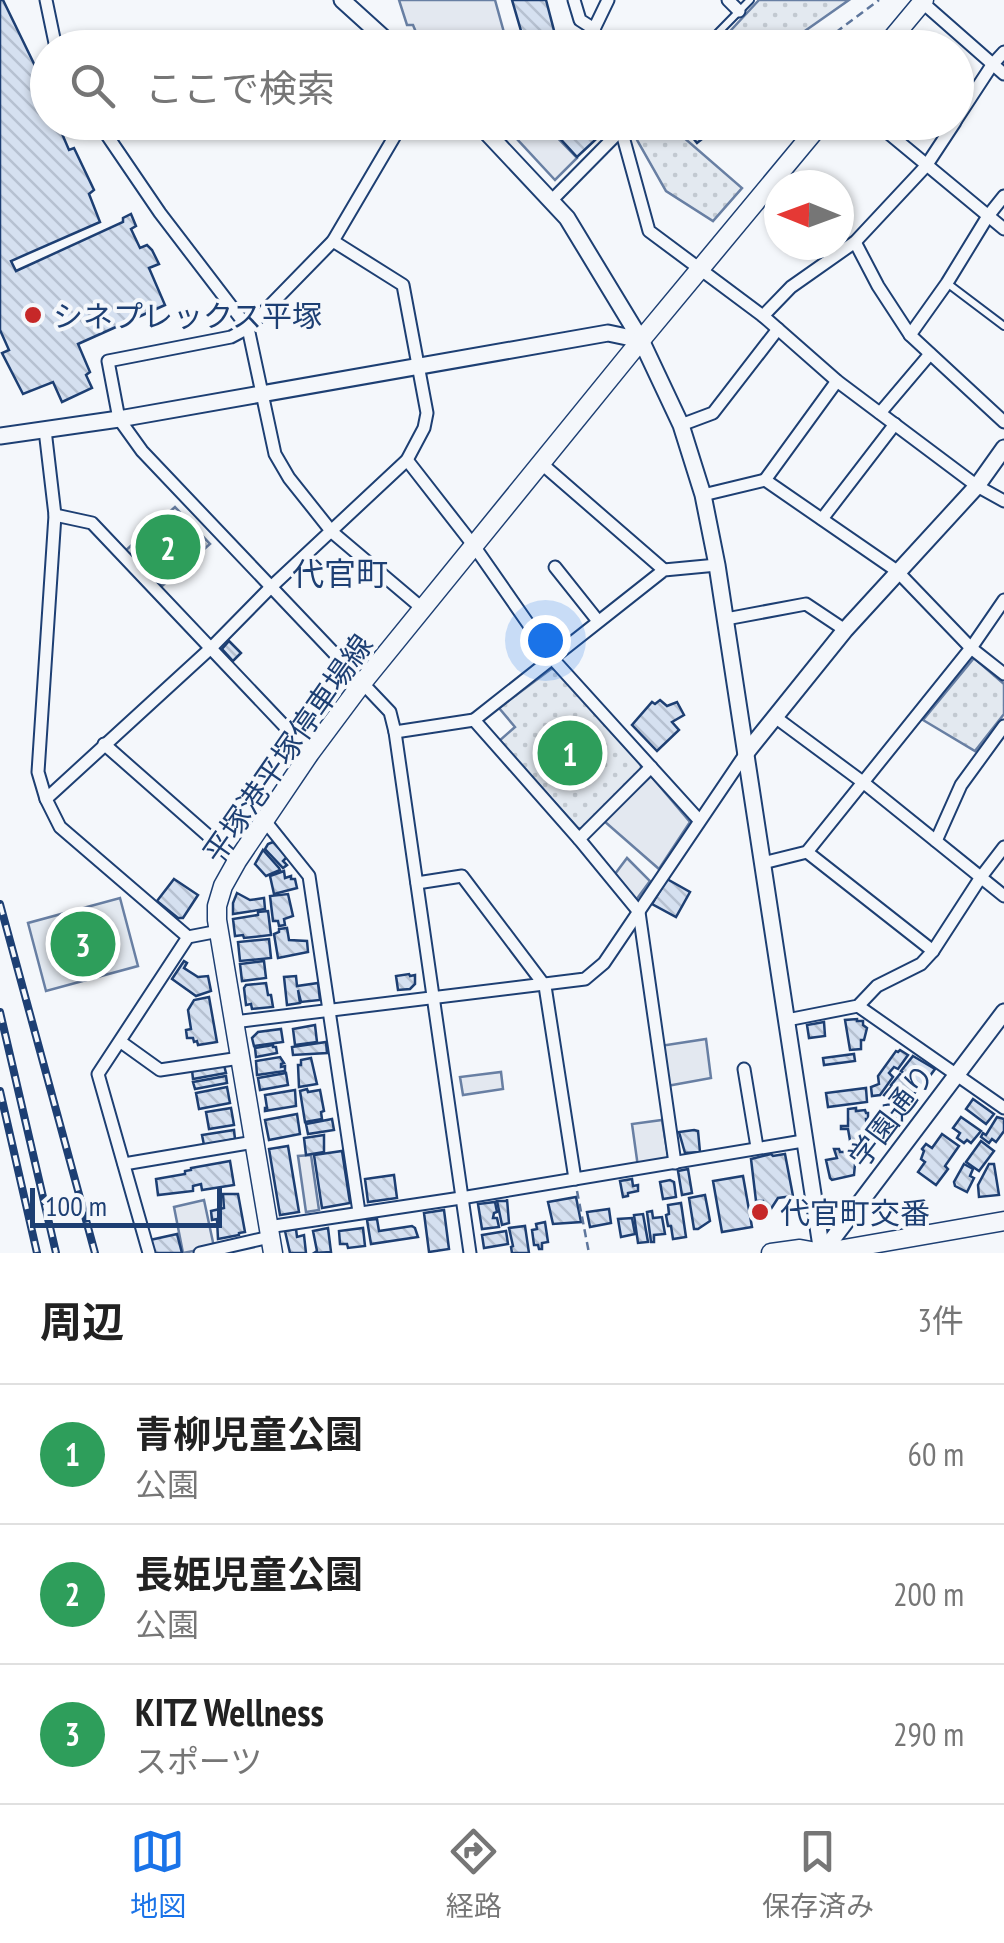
<!DOCTYPE html>
<html lang="ja">
<meta charset="utf-8">
<style>
:root{--surface:#fff;--page:#f6f6f6;--text:#222;--muted:#767676;--line:#e0e0e0;--accent:#1a73e8}
body{margin:0;font-family:"PT Sans Narrow","Noto Sans JP",sans-serif;background:var(--page);color:var(--text)}
.compass{position:absolute;left:764px;top:170px;width:90px;height:90px;border-radius:50%;background:var(--surface);box-shadow:0 2px 8px #0004;rotate:271deg}
.scale{position:absolute;left:30px;bottom:25px;width:192px;box-sizing:border-box;padding-left:10px;border:5px solid #1d3f73;border-top:0;font-size:28px;line-height:35px;white-space:nowrap;color:#1d3f73;-webkit-text-stroke:8px #f4f7fb;paint-order:stroke}
.you{position:absolute;left:545px;top:640px;width:35px;height:35px;margin:-25px;border:8px solid #fff;border-radius:50%;background:#1a73e8;box-shadow:0 0 0 15px #1a73e833}
.badge{display:grid;place-items:center;width:65px;height:65px;border-radius:50%;background:var(--accent);color:#fff;font-size:32px;font-weight:700}
.pin{position:absolute;translate:-50% -50%;border:5px solid #fff;box-shadow:0 2px 10px #0006}
.list{margin:0;padding:0;list-style:none}
h2{display:flex;justify-content:space-between;align-items:center;height:130px;margin:0;padding:0 40px;font-size:42px}
h2 small{font-size:32px;font-weight:400;color:var(--muted)}
.list li{display:grid;grid-template-columns:65px 1fr auto;gap:30px;align-items:center;box-sizing:border-box;height:140px;padding:0 40px;border-top:2px solid var(--line)}
.list b{display:block;font-size:38px;white-space:nowrap}
.list p{margin:0;font-size:32px;white-space:nowrap;color:var(--muted)}
.list em{font-size:32px;font-style:normal;color:var(--muted)}
.icon{flex:none;width:55px;height:55px;fill:none;stroke:currentColor;stroke-width:2;stroke-linecap:round;stroke-linejoin:round}
.map{position:relative;flex:none;width:1004px;height:1253px;overflow:hidden}
.search{position:absolute;background:var(--surface);box-shadow:0 2px 8px #0004;left:30px;right:30px;top:30px;height:110px;display:flex;align-items:center;gap:25px;box-sizing:border-box;padding:0 35px;border-radius:55px;color:var(--muted);font-size:38px}
.sheet{height:550px;background:var(--surface)}
nav{display:flex;justify-content:space-around;align-items:center;box-sizing:border-box;height:140px;border-top:2px solid var(--line);background:var(--surface);font-size:28px;color:var(--muted)}
nav a{display:grid;justify-items:center;gap:5px}
nav .on{color:var(--accent)}
.map>svg:first-child{display:block}
.park{fill:url(#park-dots);stroke:#687fa3;stroke-width:2.5}
.pitch{fill:#e3e9f0;stroke:#687fa3;stroke-width:2.5}
.parking{fill:#e3e8f0;stroke:#687fa3;stroke-width:2.5}
.building{fill:url(#building-back-hatch);stroke:#1d3f73;stroke-width:2.5}
.lines{fill:none;stroke-linecap:round;stroke-linejoin:round}
.service-casing{stroke:#1d3f73;stroke-width:10}
.minor-casing{stroke:#1d3f73;stroke-width:15}
.tertiary-casing{stroke:#1d3f73;stroke-width:19}
.secondary-casing{stroke:#1d3f73;stroke-width:21}
.path{stroke:#5e769c;stroke-width:2.5;stroke-dasharray:8 5;stroke-linecap:butt}
.service{stroke:#f4f7fb;stroke-width:6}
.minor{stroke:#f4f7fb;stroke-width:11}
.tertiary{stroke:#f4f7fb;stroke-width:15}
.secondary{stroke:#f4f7fb;stroke-width:18}
.rail-casing{stroke:#1d3f73;stroke-width:8}
.rail{stroke:#f4f7fb;stroke-width:4;stroke-dasharray:11;stroke-linecap:butt}
.poi-dot{fill:#c62828;stroke:#f4f7fb;stroke-width:4}
.labels{text-anchor:middle;dominant-baseline:central;stroke-width:8;stroke-linejoin:round;paint-order:stroke}
.poi-label{font-size:30px;fill:#1d3f73;stroke:#f4f7fb;text-anchor:start}
.street-label{font-size:30px;fill:#1d3f73;stroke:#f4f7fb}
.neighbourhood-label{font-size:32px;fill:#1d3f73;stroke:#f4f7fb}
</style>
<div class="map">
<svg width="1004" height="1253" viewBox="0 0 1004 1253">
<defs>
<pattern id="park-dots" width="8" height="8" patternUnits="userSpaceOnUse" patternTransform="scale(2.5)"><rect width="8" height="8" fill="#e3e9f0"/><path d="M2 2h.1M6 6h.1" fill="none" stroke="#c2c9d1" stroke-width="1.8" stroke-linecap="round"/></pattern>
<pattern id="building-back-hatch" width="6" height="6" patternUnits="userSpaceOnUse" patternTransform="scale(2.5)"><rect width="6" height="6" fill="#d5e0f0"/><path d="M-1 5l2 2M0 0l6 6M5-1l2 2" fill="none" stroke="#b6c1d1"/></pattern>
</defs>
<rect width="100%" height="100%" fill="#f4f7fb"/>
<g class="park">
<path d="M759 0H849L782 47H729L721 41Z"/>
<path d="M639 122 667 123 742 188 713 221 666 191 632 131Z"/>
<path d="M175 507 210 544 162 586 125 551Z"/>
<path d="M974 658 1004 684V714L975 751 923 720Z"/>
<path d="M551 669H555L641 765V769L581 829 578 828 499 741 515 727 499 708Z"/>
</g>
<path class="pitch" d="M120 898 138 966 46 991 28 923Z"/>
<g class="parking">
<path d="M399 0H495L508 47H443L438 33 418 37 413 25H407Z"/>
<path d="M505 122 543 123 577 158 555 180 503 124Z"/>
<path d="M651 776 690 822 659 869 604 821Z"/>
<path d="M627 858 650 881 636 900 615 874Z"/>
<path d="M706 1039 711 1078 667 1086 660 1046Z"/>
<path d="M501 1072 503 1089 463 1095 460 1077Z"/>
<path d="M662 1120 669 1162 638 1167 632 1124Z"/>
<path d="M311 1155 319 1210 306 1212 298 1156Z"/>
<path d="M204 1200 214 1247 183 1253 174 1207Z"/>
</g>
<g class="building">
<path d="M0 0H3L39 74 36 76 48 102V122H57L69 150 74 148 94 190 89 194 100 222 11 261 16 271 123 222V218L131 214 136 226 131 229 140 248 147 245 152 250 159 264 149 268 165 305 78 344 90 372 86 375 92 388 62 402 53 382 23 394 2 353 9 350 0 330Z"/>
<path d="M512 0H546L557 42 537 48H526Z"/>
<path d="M545 122H609L610 126 577 157Z"/>
<path d="M697 122H721L724 127 710 138 707 135 697 143 689 133 699 125Z"/>
<path d="M229 641 241 653 233 661 222 649Z"/>
<path d="M660 700 667 706 677 702 684 715 672 722 679 730 657 751 632 725 652 702 655 704Z"/>
<path d="M273 842 287 857 283 861 287 865 283 868 265 849 268 844Z"/>
<path d="M263 850 279 868 280 870 266 876 255 864Z"/>
<path d="M284 871 285 878 291 876V879H295L297 888 274 894 270 876Z"/>
<path d="M174 879 198 895 183 918H178L157 901Z"/>
<path d="M667 879 690 892 676 917 652 904Z"/>
<path d="M237 893 250 900 264 898 265 909 233 914V903Z"/>
<path d="M288 894 293 916 284 919 285 925 279 926 278 921H273L270 896Z"/>
<path d="M268 911 271 935 244 938 243 935 235 936 233 919 258 915V912Z"/>
<path d="M287 928 289 940 307 941 308 952 278 958 274 934 279 932V929Z"/>
<path d="M269 939 271 958 240 961 238 942Z"/>
<path d="M184 961 187 963 184 968 198 977 208 976 211 991 196 996 172 979Z"/>
<path d="M264 961 266 978 242 981 240 964Z"/>
<path d="M409 974 410 976 415 975V984L410 989 398 990 396 976Z"/>
<path d="M296 976 297 986 318 983 320 1000 301 1002 298 990 300 1003 287 1005 284 977Z"/>
<path d="M266 983 268 995H271L273 1007 252 1009 251 1004 246 1005 244 988 246 985Z"/>
<path d="M209 997 217 1042 198 1045 197 1041 194 1042 193 1038H187L186 1030 191 1029 188 1010 194 1000Z"/>
<path d="M857 1019V1021H863V1025L867 1028 864 1040H861V1049L850 1050 845 1020Z"/>
<path d="M824 1022 825 1036 809 1038 807 1025Z"/>
<path d="M315 1025 317 1042 295 1045 293 1029Z"/>
<path d="M281 1029 283 1042 254 1046 252 1038 258 1032Z"/>
<path d="M326 1042 327 1053 293 1055 292 1047Z"/>
<path d="M273 1045V1047H276L277 1053 256 1057 255 1048Z"/>
<path d="M900 1050 908 1055 898 1069 894 1067 889 1073 893 1077 880 1095 872 1096 871 1087 879 1084 878 1076 896 1051 898 1052Z"/>
<path d="M854 1054 855 1061 824 1065 823 1058Z"/>
<path d="M913 1056 935 1069 921 1088 901 1071Z"/>
<path d="M280 1057 284 1063 281 1064V1067L285 1066V1071L257 1075 256 1061Z"/>
<path d="M311 1058 317 1084 299 1087 298 1065H301V1060Z"/>
<path d="M224 1065 226 1073 193 1079 192 1070Z"/>
<path d="M286 1073 288 1085 260 1090 258 1078Z"/>
<path d="M900 1074 914 1084 912 1086 917 1090 910 1099 891 1085Z"/>
<path d="M226 1076 227 1083 195 1089 193 1082Z"/>
<path d="M227 1087 230 1103 199 1109 196 1093Z"/>
<path d="M891 1087 898 1093 893 1101 902 1108 895 1123 882 1116 885 1112 881 1108 888 1098 884 1095Z"/>
<path d="M866 1088 867 1102 828 1107 826 1093Z"/>
<path d="M307 1089 308 1092 320 1090 324 1111 321 1112 322 1119 305 1122 300 1091Z"/>
<path d="M295 1090 296 1106 265 1111V1108H267L265 1095Z"/>
<path d="M973 1099 994 1114 986 1124 966 1109Z"/>
<path d="M231 1108 234 1125 209 1129 206 1112Z"/>
<path d="M856 1108V1111L865 1110 866 1113H868V1119H866L867 1129 870 1128 871 1134H869V1152H866V1158L855 1164 854 1175 832 1180 830 1178 826 1160 837 1158 834 1149H839L840 1152H852L848 1129H841V1126H848V1109Z"/>
<path d="M297 1114 300 1134 269 1140 265 1120Z"/>
<path d="M961 1117 981 1131 971 1143 967 1140 964 1143 957 1138 960 1133 953 1128Z"/>
<path d="M997 1117 1004 1119V1131L996 1142 992 1139 989 1143 981 1137 983 1133 986 1135Z"/>
<path d="M332 1119 334 1130 308 1134 306 1124Z"/>
<path d="M234 1130 235 1139 204 1145 202 1135Z"/>
<path d="M694 1130 698 1131 700 1152 685 1153 679 1132Z"/>
<path d="M942 1134 959 1146 945 1166 948 1169 936 1185 918 1172 925 1162 921 1159 924 1151 922 1149 926 1144 932 1148Z"/>
<path d="M324 1135V1152L306 1155 304 1138Z"/>
<path d="M981 1141 994 1151 979 1171 966 1162Z"/>
<path d="M288 1146 299 1212 280 1215 269 1149Z"/>
<path d="M342 1151 350 1203 322 1208 314 1155Z"/>
<path d="M771 1154 773 1156 785 1154 793 1196 778 1198 767 1215 763 1201H756L751 1159Z"/>
<path d="M230 1161 234 1185 202 1190 201 1184 193 1186V1191L158 1195 156 1179 185 1174V1171L191 1170V1168Z"/>
<path d="M964 1164 973 1169 970 1176 974 1178 967 1192 955 1186 954 1182Z"/>
<path d="M989 1164H994L999 1195 979 1197 978 1185Z"/>
<path d="M688 1169 692 1193 682 1195 678 1171Z"/>
<path d="M394 1175 397 1198 368 1202 365 1179Z"/>
<path d="M743 1176 752 1227 722 1232 713 1181Z"/>
<path d="M632 1179 633 1186 638 1185V1191L628 1193V1196L623 1197 620 1181Z"/>
<path d="M670 1180 674 1182 676 1197 663 1199 660 1182Z"/>
<path d="M223 1194H238L245 1232 239 1233V1235L218 1239 217 1219 212 1220 211 1211 224 1208Z"/>
<path d="M705 1195 710 1221 698 1229H694L689 1198Z"/>
<path d="M576 1197 581 1222 553 1224 548 1202Z"/>
<path d="M507 1199 509 1223 502 1225 497 1201H507Z"/>
<path d="M495 1202 497 1212 494 1213 493 1218H497L499 1227 482 1229 478 1204Z"/>
<path d="M681 1203 686 1237 673 1239 671 1226H668L666 1215 669 1214 668 1205Z"/>
<path d="M609 1209 611 1223 590 1227 587 1212Z"/>
<path d="M444 1210 449 1249 429 1252 424 1213Z"/>
<path d="M652 1211 653 1218 662 1217 665 1234 654 1235V1242H651L647 1212Z"/>
<path d="M643 1214 648 1242 638 1243 634 1215Z"/>
<path d="M632 1218 635 1234 621 1237 618 1219Z"/>
<path d="M377 1219 379 1231 412 1226 415 1228 418 1237 371 1244 367 1220Z"/>
<path d="M545 1222 548 1242 542 1243V1249H539L538 1245H534L532 1230 537 1229 536 1224Z"/>
<path d="M525 1226 529 1253H512L511 1247 513 1246 509 1228Z"/>
<path d="M328 1228 331 1252 314 1253 317 1251 313 1231Z"/>
<path d="M363 1228 365 1246 348 1248 347 1244H340L339 1231Z"/>
<path d="M296 1229 297 1237 304 1235 306 1253H290L285 1231Z"/>
<path d="M506 1231 508 1244 484 1248 482 1235Z"/>
<path d="M177 1234 182 1253H153L150 1240Z"/>
</g>
<g class="lines">
<g class="service-casing">
<g id="service">
<path d="M703 48 750 0"/>
<path d="M947 283 1004 326"/>
</g>
</g>
<g class="minor-casing">
<g id="minor">
<path d="M46 0 56 48"/>
<path d="M574 0 580 20 594 29 600 48"/>
<path d="M728 0 739 11"/>
<path d="M922 2 1004 74"/>
<path d="M575 48 594 29 608 0"/>
<path d="M956 120 992 65 1004 52"/>
<path d="M98 122 160 213 248 328 275 454 289 478 332 532 423 609"/>
<path d="M403 122 333 241 248 328 231 337 108 361 119 419 142 451 390 712 395 732 470 1253"/>
<path d="M619 122 649 231 763 316 837 381 977 486 1004 501"/>
<path d="M875 122 1004 229"/>
<path d="M551 201 621 130"/>
<path d="M855 242 878 286 910 335 1004 422"/>
<path d="M763 316 791 287 855 242 926 166 955 122"/>
<path d="M910 335 947 283 988 216 1004 196"/>
<path d="M880 413 930 354"/>
<path d="M681 425 713 413 778 329"/>
<path d="M45 430 55 515 38 772 46 799 60 827 188 937"/>
<path d="M407 460 474 546 552 658 699 820"/>
<path d="M542 464 664 570"/>
<path d="M765 480 837 381"/>
<path d="M703 495 765 480 897 571 971 648 1004 674"/>
<path d="M55 515 92 523 310 753"/>
<path d="M822 519 895 424"/>
<path d="M555 567 598 621"/>
<path d="M726 619 806 604 845 630"/>
<path d="M775 717 864 783 1004 896"/>
<path d="M474 720 664 570 717 565"/>
<path d="M395 732 474 720 579 839 639 912 675 1163"/>
<path d="M104 744 237 861"/>
<path d="M46 799 212 647 270 588 407 460 424 428 427 413 403 285 333 241"/>
<path d="M265 821 309 876 359 1212"/>
<path d="M579 839 651 767"/>
<path d="M936 841 961 785 1004 726"/>
<path d="M807 852 933 951"/>
<path d="M763 863 807 852 971 648 1004 600"/>
<path d="M417 883 462 876 545 986 575 1179"/>
<path d="M858 1006 1004 1108"/>
<path d="M787 1020 858 1006 877 986 921 964 933 951 981 877 1004 847"/>
<path d="M234 1022 585 979 604 963 746 753"/>
<path d="M121 1042 160 1070 240 1058"/>
<path d="M744 1069 757 1147"/>
<path d="M124 1164 254 1142"/>
<path d="M268 1227 461 1198 803 1141"/>
<path d="M149 1253 98 1074 188 937 219 931"/>
<path d="M200 1253 270 1237"/>
</g>
</g>
<g class="tertiary-casing">
<g id="tertiary">
<path d="M342 0 395 48"/>
<path d="M477 122 567 218 641 340 681 425 703 495 717 565 822 1253"/>
<path d="M0 436 119 419 608 333 641 340"/>
<path d="M746 753 845 630 977 486 1004 448"/>
<path d="M822 1253 1004 1012"/>
</g>
</g>
<g class="secondary-casing">
<g id="secondary">
<path d="M884 48 924 0"/>
<path d="M273 1253 217 920V906L223 886 237 861 310 753 363 682 641 340 822 122"/>
<path d="M771 1253 800 1249 822 1253"/>
<path d="M821 1253 1004 1221"/>
</g>
</g>
<g class="path">
<path d="M815 48 879 0"/>
<path d="M577 1191 589 1253"/>
</g>
<use href="#service" class="service"/>
<use href="#minor" class="minor"/>
<use href="#tertiary" class="tertiary"/>
<use href="#secondary" class="secondary"/>
<g class="rail-casing">
<g id="rail">
<path d="M0 904 95 1253"/>
<path d="M0 1012 56 1253"/>
<path d="M0 1091 37 1253"/>
</g>
</g>
<use href="#rail" class="rail"/>
</g>
<g class="poi-dot">
<circle cx="33" cy="315" r="10"/>
<circle cx="760" cy="1212" r="10"/>
</g>
<g class="labels">
<g class="poi-label">
<text x="53" y="315">シネプレックス平塚</text>
<text x="780" y="1212">代官町交番</text>
</g>
<g class="street-label">
<text transform="translate(287 748) rotate(-55)">平塚港平塚停車場線</text>
<text transform="translate(891 1115) rotate(-53)">学園通り</text>
</g>
<g class="neighbourhood-label">
<text x="340" y="573">代官町</text>
</g>
</g>
</svg>
<svg class="compass" viewBox="-18 -18 36 36"><path d="M0-13l5 13h-10z" fill="#e53935"/><path d="M0 13l5-13h-10z" fill="#767676"/></svg>
<div class="scale">100 m</div>
<div class="you"></div>
<div class="pin badge" style="left:570px;top:753px;background:#2e9e5b">1</div>
<div class="pin badge" style="left:168px;top:547px;background:#2e9e5b">2</div>
<div class="pin badge" style="left:83px;top:944px;background:#2e9e5b">3</div>
<div class="search"><svg class="icon" aria-label="search" viewBox="0 0 24 24"><circle cx="10" cy="10" r="6"/><path d="M15 15l6 6"/></svg>ここで検索</div>
</div>
<section class="sheet">
<h2>周辺<small>3件</small></h2>
<ul class="list">
<li><span class="badge" style="background:#2e9e5b">1</span><div><b>青柳児童公園</b><p>公園</p></div><em>60 m</em></li>
<li><span class="badge" style="background:#2e9e5b">2</span><div><b>長姫児童公園</b><p>公園</p></div><em>200 m</em></li>
<li><span class="badge" style="background:#2e9e5b">3</span><div><b>KITZ Wellness</b><p>スポーツ</p></div><em>290 m</em></li>
</ul>
</section>
<nav>
<a class="on"><svg class="icon" aria-label="map" viewBox="0 0 24 24"><path d="M3 6l6-2 6 2 6-2v14l-6 2-6-2-6 2zM9 4v14M15 6v14"/></svg>地図</a>
<a><svg class="icon" aria-label="directions" viewBox="0 0 24 24"><path d="M12 3l9 9-9 9-9-9zM9 14v-3h6M13 9l2 2-2 2"/></svg>経路</a>
<a><svg class="icon" aria-label="saved" viewBox="0 0 24 24"><path d="M7 4h10v16l-5-4-5 4z"/></svg>保存済み</a>
</nav>
